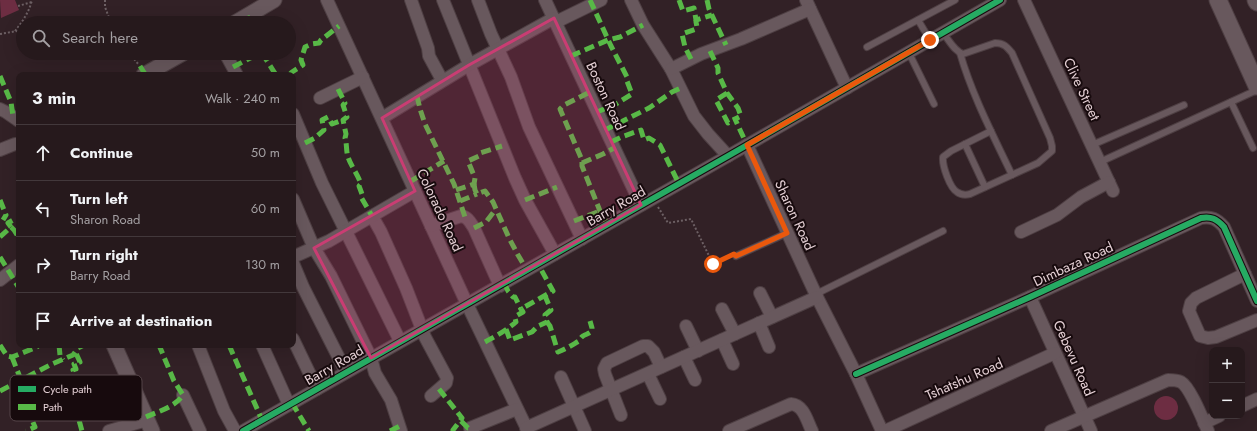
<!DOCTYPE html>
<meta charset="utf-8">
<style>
:root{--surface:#26191c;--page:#322629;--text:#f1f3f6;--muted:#a4a0a3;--line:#42383b}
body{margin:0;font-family:Jost,sans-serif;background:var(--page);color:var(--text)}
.controls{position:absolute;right:12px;bottom:12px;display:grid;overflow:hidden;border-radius:8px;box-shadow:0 4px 16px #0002}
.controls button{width:36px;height:36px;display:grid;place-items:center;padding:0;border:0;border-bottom:1px solid var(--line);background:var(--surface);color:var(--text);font:20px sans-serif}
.stop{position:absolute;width:12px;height:12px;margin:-9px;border:3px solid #ea580c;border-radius:50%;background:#fff}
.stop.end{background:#ea580c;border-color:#fff;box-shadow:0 1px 4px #0008}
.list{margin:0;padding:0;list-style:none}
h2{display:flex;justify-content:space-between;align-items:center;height:52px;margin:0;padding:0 16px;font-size:17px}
h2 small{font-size:13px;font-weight:400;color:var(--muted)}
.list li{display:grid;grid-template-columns:26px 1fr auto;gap:12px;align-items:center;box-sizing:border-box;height:56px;padding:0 16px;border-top:1px solid var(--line)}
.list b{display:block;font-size:15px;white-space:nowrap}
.list p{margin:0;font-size:13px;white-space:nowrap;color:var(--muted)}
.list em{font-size:13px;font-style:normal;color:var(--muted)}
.icon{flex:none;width:22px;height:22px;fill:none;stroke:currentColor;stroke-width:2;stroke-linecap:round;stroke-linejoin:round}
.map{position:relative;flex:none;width:1257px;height:431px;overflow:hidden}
.search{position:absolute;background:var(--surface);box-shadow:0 4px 16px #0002;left:16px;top:16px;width:280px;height:44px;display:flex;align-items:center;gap:10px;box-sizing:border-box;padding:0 14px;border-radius:22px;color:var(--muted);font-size:15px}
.panel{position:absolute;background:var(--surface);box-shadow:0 4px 16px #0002;left:16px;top:72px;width:280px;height:276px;border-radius:8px}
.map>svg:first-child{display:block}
.green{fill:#6d2d42}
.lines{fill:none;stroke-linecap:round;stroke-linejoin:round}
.service-casing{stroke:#4e3f43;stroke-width:8}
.minor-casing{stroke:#4e3f43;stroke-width:14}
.tertiary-casing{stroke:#4e3f43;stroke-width:17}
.secondary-casing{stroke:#4e3f43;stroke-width:19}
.path{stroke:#6d6064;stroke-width:2;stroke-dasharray:2 2;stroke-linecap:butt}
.service{stroke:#68585d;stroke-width:6}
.minor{stroke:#68585d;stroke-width:12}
.tertiary{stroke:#68585d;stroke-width:15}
.secondary{stroke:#68585d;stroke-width:17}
.quiet{stroke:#58b947;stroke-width:5;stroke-dasharray:10 5;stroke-linecap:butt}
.cycleway-casing{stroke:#170a0d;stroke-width:8}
.cycleway{stroke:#26ab63;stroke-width:6}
.route{stroke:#ea580c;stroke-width:5}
.marked{fill:#c93d73;fill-opacity:0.2;stroke:#c93d73;stroke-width:3;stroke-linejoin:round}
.labels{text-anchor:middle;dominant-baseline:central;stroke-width:4;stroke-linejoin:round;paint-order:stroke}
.street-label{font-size:14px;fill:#e5d0d5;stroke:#170a0d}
.key{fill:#170a0d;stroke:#554549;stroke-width:1}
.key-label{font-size:11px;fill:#e5d0d5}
</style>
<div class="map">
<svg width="1257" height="431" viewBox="0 0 1257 431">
<rect width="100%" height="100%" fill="#322126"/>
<g class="green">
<path d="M0 0H15L19 10 1 18Z"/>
<circle cx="1166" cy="408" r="12"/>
</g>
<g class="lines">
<g class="service-casing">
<g id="service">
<path d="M918 20 930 40"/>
<path d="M943 33C949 40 954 51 963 54L995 43C1004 43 1007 47 1012 53L1050 138 1052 146V151L1038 163 970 194C966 195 961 195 957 192 950 188 942 166 943 157L951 151 991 131"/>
<path d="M867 47 955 0"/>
<path d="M909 53 934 104"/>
<path d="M960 53C972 95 993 135 1012 175"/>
<path d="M1231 102 1253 148"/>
<path d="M965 144 985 187"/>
<path d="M1092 145 1184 105"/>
<path d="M1100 162 1257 90"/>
<path d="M736 256 787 233"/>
<path d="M816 294 943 231"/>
</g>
</g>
<g class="minor-casing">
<g id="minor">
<path d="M327 0 467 304 528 431"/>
<path d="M411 0 428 48 429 56 442 80"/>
<path d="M443 0 515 178 525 200 555 254"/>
<path d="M478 0 491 34 511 77 529 127 582 239"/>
<path d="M545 0 641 205"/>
<path d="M631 0 643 25 671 69 694 116 708 134 728 156"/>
<path d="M806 0 847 88"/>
<path d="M1024 0 1113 191"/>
<path d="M556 22 601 0"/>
<path d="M225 53 237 75"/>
<path d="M671 69 701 54 741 39 810 9"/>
<path d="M320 98 363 77"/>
<path d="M0 109 6 112 19 121"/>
<path d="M293 114 322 183 400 341"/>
<path d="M382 118 469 65 554 18"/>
<path d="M747 145 817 297 856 374 882 431"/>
<path d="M0 150 15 144H19"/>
<path d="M293 199 314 248 331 276 371 358 375 373 391 400 401 431"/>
<path d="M372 216 381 232 406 288 425 337 447 378 446 383 431 396"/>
<path d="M431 226 461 216C468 217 470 222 474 228L500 286"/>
<path d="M1021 232 1057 215 1081 197 1109 182"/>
<path d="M293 257 329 241 415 191"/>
<path d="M293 263 303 287 346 372"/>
<path d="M1245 274 1196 298 1191 303 1189 311 1200 336 1208 338 1216 337 1257 320"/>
<path d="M0 280 19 265"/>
<path d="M760 293 772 317"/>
<path d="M1030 297 1091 431"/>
<path d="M722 309 735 334"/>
<path d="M759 323 769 347"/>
<path d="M686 326 698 351"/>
<path d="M293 339 317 389"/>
<path d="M722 340 733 364"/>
<path d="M198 345 224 411 235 431"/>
<path d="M262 345 289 405"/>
<path d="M684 357 695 380"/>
<path d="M648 374 660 399"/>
<path d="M856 374 1030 297 1201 218C1211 216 1217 219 1224 227L1257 301"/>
<path d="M561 377 585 431"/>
<path d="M183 395 200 431"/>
<path d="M1242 406 1257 399"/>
<path d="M621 415 605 374 604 369 607 363 643 346H648L654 352 661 367"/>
<path d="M1204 423 1219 416"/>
<path d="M470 428 517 409"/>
<path d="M526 428 817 297"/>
<path d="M109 431 147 420"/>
<path d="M243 431 728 156 1000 0"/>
<path d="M729 431 791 404C804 405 807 421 812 431"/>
<path d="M885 431 1055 353"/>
<path d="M1051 431 1168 380C1173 380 1177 380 1181 382 1190 387 1203 420 1208 431"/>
</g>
</g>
<g class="tertiary-casing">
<g id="tertiary">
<path d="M235 23 274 0"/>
<path d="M144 75 183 53"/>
<path d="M114 345 152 431"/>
</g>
</g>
<g class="secondary-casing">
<g id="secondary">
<path d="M1218 0 1257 86"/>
<path d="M1256 0 1257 2"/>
</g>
</g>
<g class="path">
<path d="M105 0V7L111 23"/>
<path d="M18 6 32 2"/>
<path d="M15 31C23 21 29 12 32 0"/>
<path d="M0 34 23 30"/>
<path d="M129 53 139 65"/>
<path d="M658 207 668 223 691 219 713 264 729 256"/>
</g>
<use href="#service" class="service"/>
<use href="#minor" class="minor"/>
<use href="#tertiary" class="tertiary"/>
<use href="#secondary" class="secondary"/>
<g class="quiet">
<path d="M590 0 611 46 627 77V81L632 94 616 104 597 112"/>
<path d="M679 0 683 11 694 8 696 20 712 15"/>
<path d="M707 0 709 9 726 45"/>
<path d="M247 16 250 23"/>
<path d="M710 51 718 68V73L727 93 738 108 741 116 735 119 747 145"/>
<path d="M262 53 276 75"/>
<path d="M571 56 608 40 620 37 643 25"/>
<path d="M691 59 685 47 682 34 696 29 697 27 696 22V20"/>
<path d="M140 66 145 74"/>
<path d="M233 67 260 53"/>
<path d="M289 75 292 72 303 65 301 60 305 47 312 44 319 43 321 40 339 26"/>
<path d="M0 76 11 102 13 116"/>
<path d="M338 89 345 103 343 105 347 117 343 120 346 134 345 138C347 144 346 151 348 157 351 166 358 175 361 184L359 186 362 194 361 197 372 216"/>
<path d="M588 93 564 105 560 109 582 160V166L600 211 607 224"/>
<path d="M727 93 716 100 728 123 735 119"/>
<path d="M417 96 420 109 425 124 454 184 465 217"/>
<path d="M605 130 649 108 672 92 681 88"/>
<path d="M611 142 624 136 641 130 644 140 649 138 660 145 679 184"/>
<path d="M305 143 315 138 324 130 322 120 328 117 332 124 343 120"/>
<path d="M582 163 603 154 614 148"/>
<path d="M411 181 444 161"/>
<path d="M474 184 475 190 477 194 485 191 493 202 509 238 518 255 527 270"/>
<path d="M456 190 474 184 475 178 468 161 479 156 480 153 502 146"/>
<path d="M0 200 6 215 3 220"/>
<path d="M525 200 557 187"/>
<path d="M460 201 477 194"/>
<path d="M574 221 600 211"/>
<path d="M11 227 8 223 15 219H19"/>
<path d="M474 228 486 222 496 209"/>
<path d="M0 237 11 227 14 230 19 238"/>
<path d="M0 257 19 288"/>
<path d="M504 283 508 291 513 297H515L521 309"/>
<path d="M547 322 550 326 558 352C566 349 572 345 579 341 580 339 581 337 583 336 586 334 589 334 592 331V328L590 321"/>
<path d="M506 329 510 340 532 332 538 326 547 322 545 315 551 310 545 296"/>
<path d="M485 342C496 336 507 330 516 322L515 318 516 316 523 312 521 309 553 291 538 264"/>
<path d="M0 345 7 356 12 357 37 347 36 345"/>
<path d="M59 345 60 355 63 360"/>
<path d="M229 345 262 420"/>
<path d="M12 357 21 380"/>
<path d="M18 382 26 393 34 418 32 420 35 427 26 431"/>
<path d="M439 389 462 418 453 430 454 431"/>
<path d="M0 391 52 364 73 355 78 348 84 345"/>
<path d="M292 403 309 431"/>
<path d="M31 406 62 392 66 398 71 409 85 406 78 388 79 385 73 370 76 369 74 364 80 362 75 351"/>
<path d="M85 406 109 399 133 388"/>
<path d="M81 407V419L79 420 82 431"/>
<path d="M146 417C159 411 175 407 183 395L174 381 159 345"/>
<path d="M461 421 468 428H470"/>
<path d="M390 431 400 426"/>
</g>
<g class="cycleway-casing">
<g id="cycleway">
<path d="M856 374 1030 297 1201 218C1211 216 1217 219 1224 227L1257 301"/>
<path d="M243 431 728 156 1000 0"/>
</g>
</g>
<use href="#cycleway" class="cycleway"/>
</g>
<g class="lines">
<path class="route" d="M713 264 734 254 736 256 787 233 747 145 930 40"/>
</g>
<path class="marked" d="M554 18 641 205 371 358 314 248 415 191 382 118 469 65Z"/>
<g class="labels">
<g class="street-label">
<text transform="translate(1082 89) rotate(65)">Clive Street</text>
<text transform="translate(606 96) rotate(65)">Boston Road</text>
<text transform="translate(616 206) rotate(-30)">Barry Road</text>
<text transform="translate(440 210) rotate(65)">Colorado Road</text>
<text transform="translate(795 215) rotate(65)">Sharon Road</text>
<text transform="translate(1073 264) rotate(-25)">Dimbaza Road</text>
<text transform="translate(1074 358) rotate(66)">Gebevu Road</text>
<text transform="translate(334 365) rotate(-30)">Barry Road</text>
<text transform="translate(964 379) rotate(-24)">Tshatshu Road</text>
</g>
</g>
<rect x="10" y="375" width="132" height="46" rx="6" class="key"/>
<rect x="18" y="386" width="18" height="6" fill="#26ab63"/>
<rect x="18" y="404" width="18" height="6" fill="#58b947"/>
<g class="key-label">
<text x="43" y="393">Cycle path</text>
<text x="43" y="411">Path</text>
</g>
</svg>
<div class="controls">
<button>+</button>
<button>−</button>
</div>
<div class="stop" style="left:713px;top:264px"></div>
<div class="stop end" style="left:930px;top:40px"></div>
<div class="search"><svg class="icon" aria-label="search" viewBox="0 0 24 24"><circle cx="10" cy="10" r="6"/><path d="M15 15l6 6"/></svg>Search here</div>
<section class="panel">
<h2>3 min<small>Walk · 240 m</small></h2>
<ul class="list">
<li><svg class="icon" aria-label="ahead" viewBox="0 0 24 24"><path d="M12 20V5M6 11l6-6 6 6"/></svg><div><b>Continue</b></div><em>50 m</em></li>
<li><svg class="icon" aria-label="left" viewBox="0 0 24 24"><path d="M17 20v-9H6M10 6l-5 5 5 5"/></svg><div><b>Turn left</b><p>Sharon Road</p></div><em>60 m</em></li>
<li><svg class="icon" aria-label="right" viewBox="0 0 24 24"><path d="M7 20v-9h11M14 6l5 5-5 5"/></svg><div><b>Turn right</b><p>Barry Road</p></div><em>130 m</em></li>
<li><svg class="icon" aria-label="arrive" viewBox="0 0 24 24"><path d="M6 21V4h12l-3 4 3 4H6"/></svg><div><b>Arrive at destination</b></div></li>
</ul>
</section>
</div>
